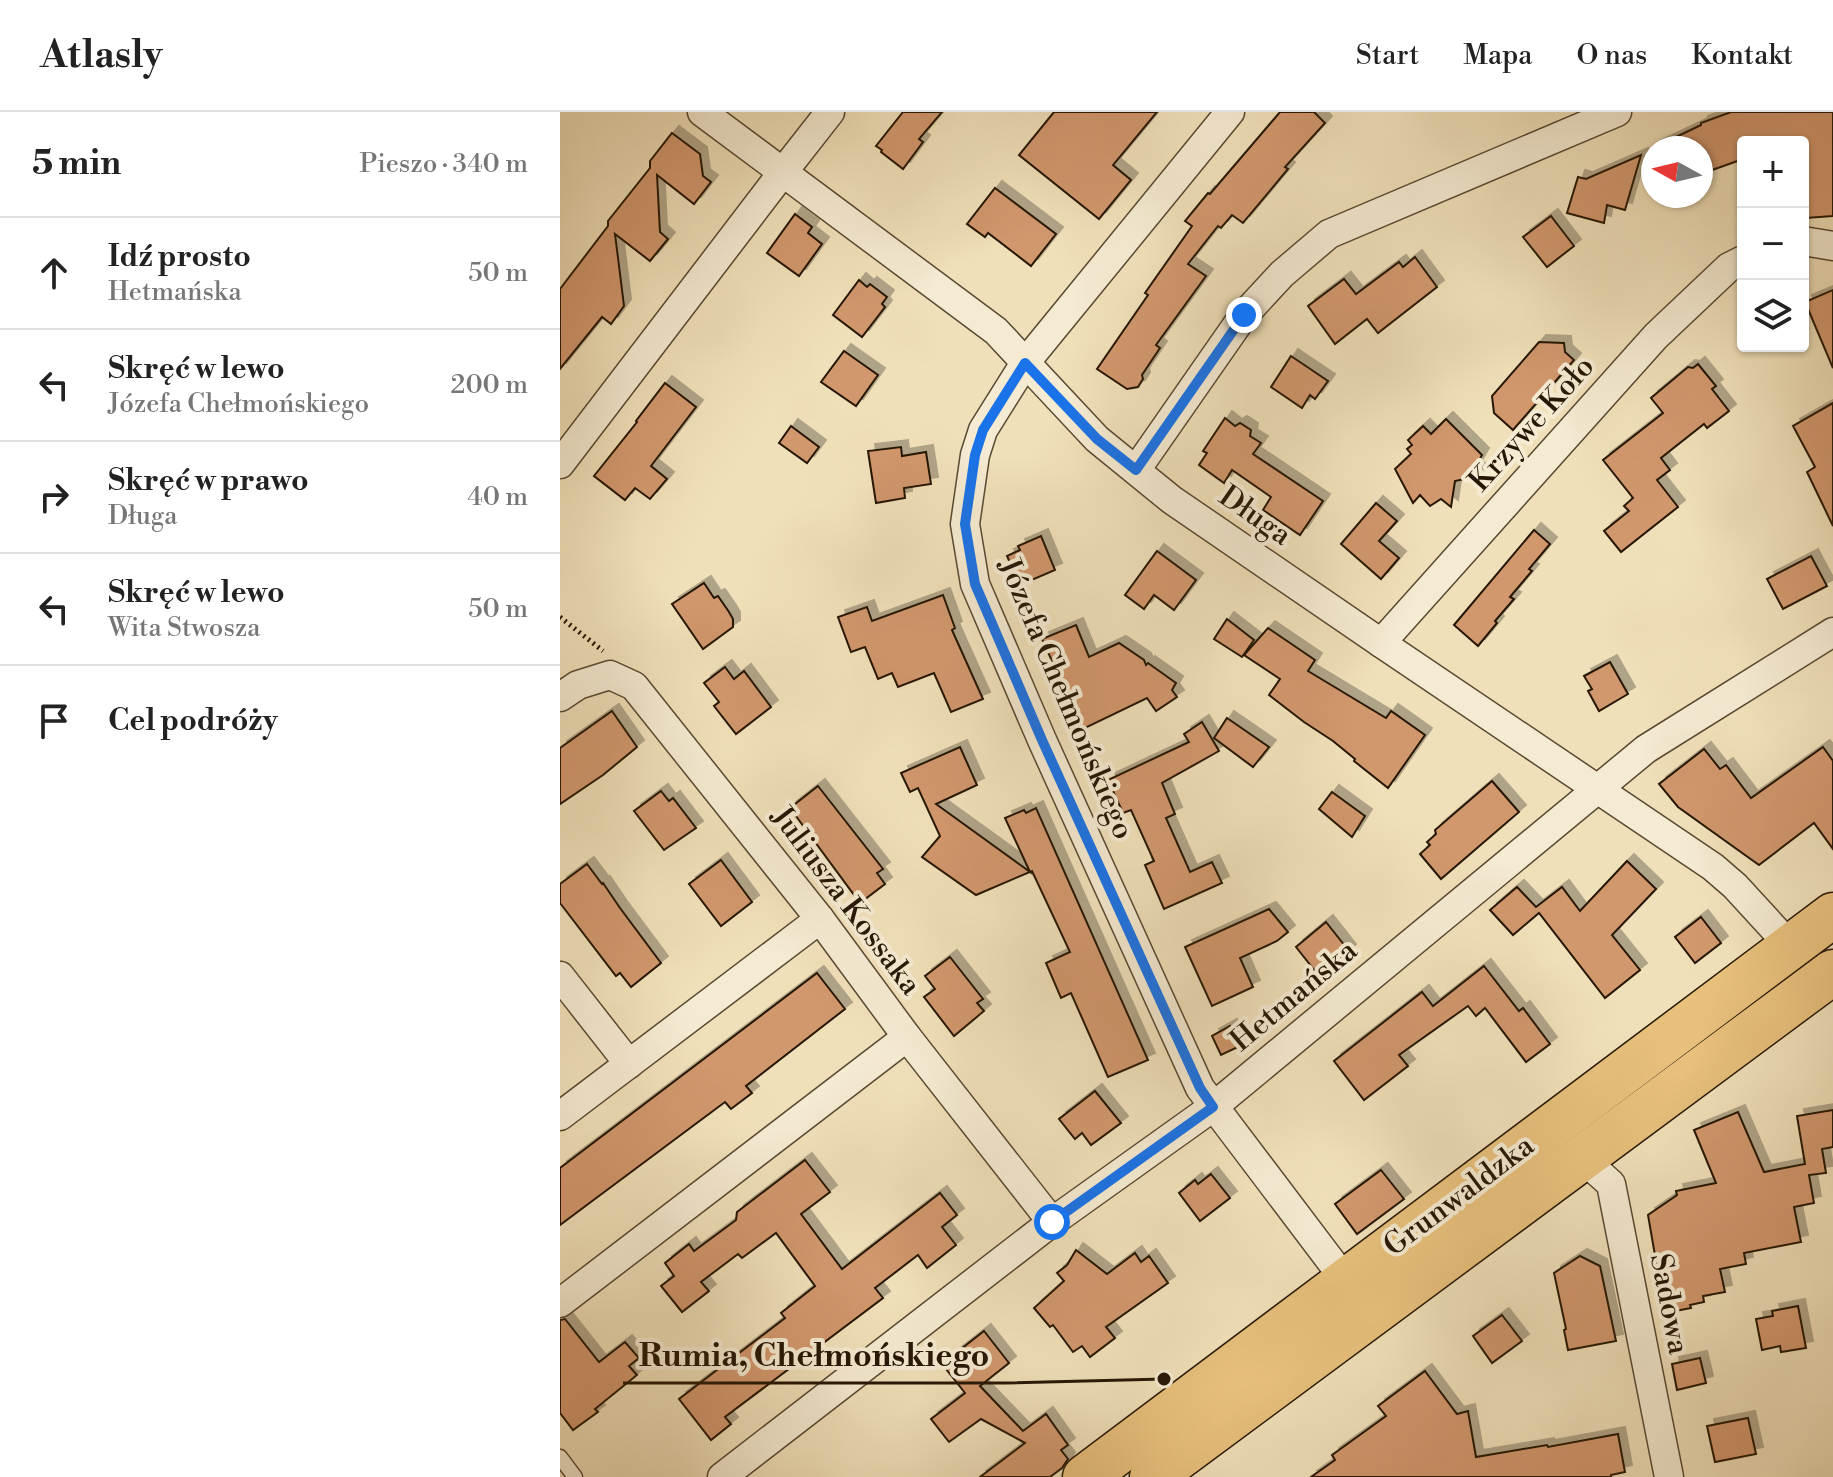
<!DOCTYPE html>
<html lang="pl">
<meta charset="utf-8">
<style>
:root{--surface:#fff;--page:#f6f6f6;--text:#222;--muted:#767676;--line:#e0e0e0}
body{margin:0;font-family:"Libre Bodoni",serif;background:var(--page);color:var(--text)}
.controls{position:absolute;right:24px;top:24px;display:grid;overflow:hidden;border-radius:8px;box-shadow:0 2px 6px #0004}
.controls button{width:72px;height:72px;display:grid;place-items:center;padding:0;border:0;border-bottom:2px solid var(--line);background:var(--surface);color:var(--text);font:40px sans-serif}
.compass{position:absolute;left:1081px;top:24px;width:72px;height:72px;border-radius:50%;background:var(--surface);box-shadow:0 2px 6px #0004;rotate:278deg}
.stop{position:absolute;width:24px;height:24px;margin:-18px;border:6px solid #1a73e8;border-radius:50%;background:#fff}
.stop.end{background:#1a73e8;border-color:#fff;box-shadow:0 2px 8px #0008}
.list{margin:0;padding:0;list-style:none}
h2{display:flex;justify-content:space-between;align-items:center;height:104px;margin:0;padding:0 32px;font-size:34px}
h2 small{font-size:26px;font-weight:400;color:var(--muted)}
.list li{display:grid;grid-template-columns:52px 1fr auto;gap:24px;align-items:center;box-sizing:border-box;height:112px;padding:0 32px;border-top:2px solid var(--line)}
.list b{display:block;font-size:30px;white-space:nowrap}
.list p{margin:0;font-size:26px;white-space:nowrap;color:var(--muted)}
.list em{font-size:26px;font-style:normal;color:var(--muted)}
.icon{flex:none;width:44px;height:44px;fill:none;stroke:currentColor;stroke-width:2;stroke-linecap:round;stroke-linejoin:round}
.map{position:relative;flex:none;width:1273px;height:1365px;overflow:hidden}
header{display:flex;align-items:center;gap:48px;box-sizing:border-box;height:112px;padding:0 40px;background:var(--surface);border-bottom:2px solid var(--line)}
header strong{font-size:38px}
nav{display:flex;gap:44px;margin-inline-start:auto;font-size:28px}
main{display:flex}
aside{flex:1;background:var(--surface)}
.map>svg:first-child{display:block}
.building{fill:#d1976d;stroke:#261705;stroke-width:2;filter:url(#shadow)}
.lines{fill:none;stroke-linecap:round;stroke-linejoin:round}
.service-casing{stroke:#584932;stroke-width:17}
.minor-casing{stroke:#584932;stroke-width:31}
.primary-casing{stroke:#261705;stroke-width:47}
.path{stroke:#261705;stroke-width:5;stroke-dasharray:2 4;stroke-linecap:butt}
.service{stroke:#f5ebd2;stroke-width:14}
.minor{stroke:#f5ebd2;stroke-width:28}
.primary{stroke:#e8c07c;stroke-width:44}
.route{stroke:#1a73e8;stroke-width:10}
.labels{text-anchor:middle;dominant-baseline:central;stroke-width:8;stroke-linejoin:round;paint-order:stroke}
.street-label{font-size:30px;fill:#261705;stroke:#f5ebd2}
.leader{fill:none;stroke:#261705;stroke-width:3}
.callout-dot{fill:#261705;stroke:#f5ebd2;stroke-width:3}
.callout-label{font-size:32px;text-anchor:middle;font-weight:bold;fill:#261705;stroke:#f5ebd2;stroke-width:8;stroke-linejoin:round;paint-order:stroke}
</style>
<header>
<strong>Atlasly</strong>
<nav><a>Start</a><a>Mapa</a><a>O nas</a><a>Kontakt</a></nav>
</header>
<main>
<aside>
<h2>5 min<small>Pieszo · 340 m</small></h2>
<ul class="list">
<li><svg class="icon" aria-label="ahead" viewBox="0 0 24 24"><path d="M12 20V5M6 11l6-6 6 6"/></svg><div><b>Idź prosto</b><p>Hetmańska</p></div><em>50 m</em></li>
<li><svg class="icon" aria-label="left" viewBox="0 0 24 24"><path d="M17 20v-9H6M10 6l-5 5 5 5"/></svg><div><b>Skręć w lewo</b><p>Józefa Chełmońskiego</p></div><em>200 m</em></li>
<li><svg class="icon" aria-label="right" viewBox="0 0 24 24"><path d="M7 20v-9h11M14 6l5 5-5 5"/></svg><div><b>Skręć w prawo</b><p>Długa</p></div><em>40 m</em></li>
<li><svg class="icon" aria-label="left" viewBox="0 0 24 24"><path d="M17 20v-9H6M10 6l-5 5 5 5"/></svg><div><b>Skręć w lewo</b><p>Wita Stwosza</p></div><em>50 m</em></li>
<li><svg class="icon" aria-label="arrive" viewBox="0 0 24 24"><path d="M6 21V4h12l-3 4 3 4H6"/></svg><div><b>Cel podróży</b></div></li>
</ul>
</aside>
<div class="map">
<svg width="1273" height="1365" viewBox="0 0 1273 1365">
<defs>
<filter id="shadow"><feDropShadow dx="7" dy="-7" stdDeviation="0" flood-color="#0004"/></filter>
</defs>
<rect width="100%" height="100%" fill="#f0e0b9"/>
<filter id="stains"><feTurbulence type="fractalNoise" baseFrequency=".0025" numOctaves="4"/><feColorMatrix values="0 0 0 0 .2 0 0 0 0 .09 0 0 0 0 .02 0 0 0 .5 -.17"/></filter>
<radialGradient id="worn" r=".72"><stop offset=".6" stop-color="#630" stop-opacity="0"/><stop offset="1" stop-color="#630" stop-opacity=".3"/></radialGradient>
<g class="building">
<path d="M343 0H382L359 27 363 30 343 57 321 40 322 38 316 34Z"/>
<path d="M494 0H597L553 53 571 68 539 107 459 43Z"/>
<path d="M720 0H754L765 11 725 55 728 57 683 111 672 103 661 116 658 114 628 152 646 164 596 233 600 236 582 263 583 267 578 275 567 277 537 257 588 183 585 181 632 114 625 109 648 81 650 82Z"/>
<path d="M1171 0H1273V104L1246 106 1243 87V30H1183V47L1141 62V36H1093L1141 13V11Z"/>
<path d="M112 21 140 42 143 64 151 70 134 92 97 63 100 120 108 127 90 149 55 122 64 194 51 212 42 205 0 257V177L48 114V109L90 56V49Z"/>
<path d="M1081 43 1065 98 1047 93 1044 111 1007 101 1018 65 1026 67Z"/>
<path d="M435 76 496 122 471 154 428 121 425 125 407 112Z"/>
<path d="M235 102 252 115 248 121 262 132 239 164 207 141Z"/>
<path d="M991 104 1014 134 987 155 963 125Z"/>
<path d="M855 145 877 175 818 221 807 207 775 232 748 194 784 167 796 182 839 150 843 155Z"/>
<path d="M299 168 307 175 310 172 327 185 322 192 325 195 302 225 273 203Z"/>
<path d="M1273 178V256L1245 190Z"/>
<path d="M979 230 1004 231 1005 240 1014 248 953 318 934 301 932 284Z"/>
<path d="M284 239 318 263 296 294 261 270Z"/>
<path d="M731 244 768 269 755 287 750 283 742 296 711 275Z"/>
<path d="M1138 252 1156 274 1152 277 1169 299 1147 316 1144 312 1101 346 1110 358 1097 368 1118 395 1061 440 1044 419 1069 399 1064 394 1073 386 1043 348 1103 301 1091 286 1128 255 1133 256Z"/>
<path d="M105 271 136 295 91 354 107 367 90 387 75 376 65 388 34 364 77 310 76 309Z"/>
<path d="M1273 291V414L1247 360 1255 355 1233 314Z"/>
<path d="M665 306 675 314 680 311 691 318 690 324 701 331 693 342 763 389 740 423 703 398 711 385 672 358 664 371 639 353 647 341 643 339Z"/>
<path d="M886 307 922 343 915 355 923 363 895 369 891 395 881 387 870 394 860 383 853 391 835 357 851 342 847 337 852 333 848 328 863 314 871 322Z"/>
<path d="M231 314 259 335 247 351 219 331Z"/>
<path d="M341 335 342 344 366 340 371 372 344 376 345 386 316 391 308 339Z"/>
<path d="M816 391 837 409 819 429 839 446 821 467 781 432Z"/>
<path d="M974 418 990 432 969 457 972 459 950 485 954 487 935 509 937 511 918 534 894 513Z"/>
<path d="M481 424 495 458 460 473 447 444 460 438 458 434Z"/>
<path d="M597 439 636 468 614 498 594 483 584 497 565 483Z"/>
<path d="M1251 444 1267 474 1223 497 1207 467Z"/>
<path d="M144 471 154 486 158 484 169 500 173 507V515L143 537 112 492Z"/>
<path d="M383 483 395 516 392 518 423 587 391 600 374 561 338 575 332 561 318 567 305 535 291 540 278 505 307 495 312 509Z"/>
<path d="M667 507 694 528 682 545 654 527Z"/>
<path d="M516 513 529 545 559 531 584 548 586 553 588 551 616 571 612 578 617 585 596 599 587 586 523 617 482 527Z"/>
<path d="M708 516 755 548 748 559 826 606 831 599 865 623 828 676 794 649 795 647 773 629 744 610 709 583 720 567 684 543Z"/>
<path d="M1050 550 1068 582 1039 599 1028 579 1032 577 1024 564Z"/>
<path d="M165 555 174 567 184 559 211 595 176 622 154 594 159 590 144 571Z"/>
<path d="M52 599 77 635 43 663 0 692V636Z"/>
<path d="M667 606 709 635 693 655 654 626Z"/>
<path d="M642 610 659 639 602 671 615 702 606 706 630 760 652 750 662 771 604 797 585 753 594 749 571 698 563 701 548 668 629 630 624 622Z"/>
<path d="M400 635 417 673 376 692 470 760 445 706 464 698 466 701 476 696 588 948 548 965 511 881 501 886 486 851 510 840 472 759 416 783 362 745 380 724 358 676 350 680 341 661Z"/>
<path d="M1263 635 1273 649V737L1254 711 1199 753 1118 695 1099 672 1144 637 1160 657 1166 653 1191 686Z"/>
<path d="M932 669 959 700 881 767 860 742 870 733 867 730 876 722 875 718Z"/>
<path d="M258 674 323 757 317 761 325 772 300 791 230 696Z"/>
<path d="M101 679 109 689 113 686 136 716 104 738 74 699Z"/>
<path d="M772 680 805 704 792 725 759 697Z"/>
<path d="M161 748 192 790 161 814 129 772Z"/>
<path d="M1067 749 1096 777 1052 823 1080 858 1045 886 979 801 953 823 930 798 957 775 976 795 1002 775 1020 799Z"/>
<path d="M27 752 42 772 43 771 60 796 101 851 71 875 60 861 56 864 0 791V772Z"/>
<path d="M709 797 728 820 717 829 680 846 693 875 652 894 625 835Z"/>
<path d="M1141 805 1161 831 1135 851 1115 825Z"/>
<path d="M766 810 789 839 759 864 736 835Z"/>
<path d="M390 845 423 887 417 891 424 899 394 924 364 885 375 877 365 864Z"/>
<path d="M924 854 959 899 963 896 990 932 966 950 925 896 916 904 908 894 839 943 848 954 804 988 774 949 862 880 873 894Z"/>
<path d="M257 861 285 897 186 974 192 981 171 997 165 990 0 1113V1056Z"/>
<path d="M670 914 680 934 661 943 652 924Z"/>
<path d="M535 979 561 1011 531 1033 522 1021 515 1027 499 1007Z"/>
<path d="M1273 998V1035L1262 1037 1266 1061 1249 1063 1254 1091 1234 1095 1241 1130 1184 1141 1186 1152 1160 1157 1165 1180 1143 1184 1144 1190 1130 1193 1131 1196 1105 1201 1088 1103 1117 1083 1116 1079 1156 1071 1134 1018 1178 1000 1204 1060 1245 1052 1237 1004Z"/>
<path d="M245 1048 270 1080 241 1102 282 1157 380 1081 397 1103 382 1115 396 1133 367 1156 358 1143 315 1176 323 1186 165 1305 171 1312 151 1328 119 1287 225 1206 221 1201 255 1174 216 1121 182 1146 178 1142 141 1170 149 1179 122 1200 101 1174 114 1164 105 1151 129 1132 134 1139 176 1108 177 1100Z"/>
<path d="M821 1058 844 1087 797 1122 775 1092Z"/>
<path d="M651 1062 670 1086 640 1109 619 1081 635 1068 638 1072Z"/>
<path d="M516 1138 547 1162 575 1141 581 1150 589 1144 608 1171 546 1215 555 1226 530 1245 522 1234 513 1240 493 1213 490 1215 474 1196 504 1169 497 1161 507 1153Z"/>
<path d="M1020 1144 1040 1154 1056 1229 1008 1238 1004 1218 1006 1217 994 1161Z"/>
<path d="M1238 1194 1246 1236 1221 1240 1220 1234 1202 1238 1196 1207 1213 1204 1212 1199Z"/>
<path d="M942 1203 962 1229 932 1251 913 1224Z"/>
<path d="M5 1207 39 1250 65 1230 79 1246 69 1254 77 1263 35 1297 38 1300 13 1318 0 1301V1208Z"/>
<path d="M424 1219 449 1251 420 1274 463 1319 486 1302 508 1333 501 1338 508 1347 502 1356 490 1365H420L465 1331 421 1307 389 1330 371 1307 405 1281 382 1252Z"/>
<path d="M1140 1246 1146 1271 1117 1278 1112 1252Z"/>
<path d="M865 1259 897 1302 908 1299 916 1345 987 1333 988 1335 1058 1322 1065 1360 1051 1363V1365H751L775 1348 772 1343 826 1304 818 1294Z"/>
<path d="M1188 1306 1196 1342 1155 1350 1147 1314Z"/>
</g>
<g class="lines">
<g class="service-casing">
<path id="service" d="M0 1345 15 1365"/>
</g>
<g class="minor-casing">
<g id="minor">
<path d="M142 0 436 219 537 327 612 388 821 531 1153 755 1175 774 1231 835"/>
<path d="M670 0 465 251 423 318 415 343 405 412 415 472 482 628 640 976 786 1169"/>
<path d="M1243 129 1273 134"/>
<path d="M0 352 223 60 270 0"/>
<path d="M576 358 684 203 722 162 769 122 1057 0"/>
<path d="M821 531 1096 224 1169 155 1183 148"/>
<path d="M0 585 18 573 50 563 74 574 260 807 347 925 492 1110"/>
<path d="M0 864 69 952"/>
<path d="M0 1004 260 807"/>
<path d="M1021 1045 1051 1072 1109 1365"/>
<path d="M0 1191 347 925"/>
<path d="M162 1365 492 1110 653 995 1086 637 1273 520"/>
</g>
</g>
<g class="primary-casing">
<g id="primary">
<path d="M525 1365 1273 803"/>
<path d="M592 1365 1273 860"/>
</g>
</g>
<path class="path" d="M0 505 43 539"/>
<use href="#service" class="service"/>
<use href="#minor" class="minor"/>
<use href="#primary" class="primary"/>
</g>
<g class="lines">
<path class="route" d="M492 1110 653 995 640 976 482 628 415 472 405 412 415 343 423 318 465 251 537 327 576 358 684 203"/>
</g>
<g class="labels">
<g class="street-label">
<text transform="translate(972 312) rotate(-48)">Krzywe Koło</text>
<text transform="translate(695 404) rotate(35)">Długa</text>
<text transform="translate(506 587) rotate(67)">Józefa Chełmońskiego</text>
<text transform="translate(286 789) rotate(53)">Juliusza Kossaka</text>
<text transform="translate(734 884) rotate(-40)">Hetmańska</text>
<text transform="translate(899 1084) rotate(-37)">Grunwaldzka</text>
<text transform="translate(1109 1192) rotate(79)">Sadowa</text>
</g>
</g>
<path class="leader" d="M604 1267L446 1271H63"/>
<circle class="callout-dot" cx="604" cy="1267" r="8"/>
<g class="callout-label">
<text x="254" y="1254">Rumia, Chełmońskiego</text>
</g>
<rect width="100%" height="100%" filter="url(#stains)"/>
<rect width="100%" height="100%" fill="url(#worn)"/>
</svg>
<div class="controls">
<button>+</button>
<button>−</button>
<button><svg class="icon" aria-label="layers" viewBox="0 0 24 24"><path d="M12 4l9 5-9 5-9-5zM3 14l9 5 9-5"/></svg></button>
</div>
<svg class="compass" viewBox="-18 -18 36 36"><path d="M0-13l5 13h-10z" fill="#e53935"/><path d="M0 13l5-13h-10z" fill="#767676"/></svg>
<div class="stop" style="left:492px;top:1110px"></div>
<div class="stop end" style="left:684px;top:203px"></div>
</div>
</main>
